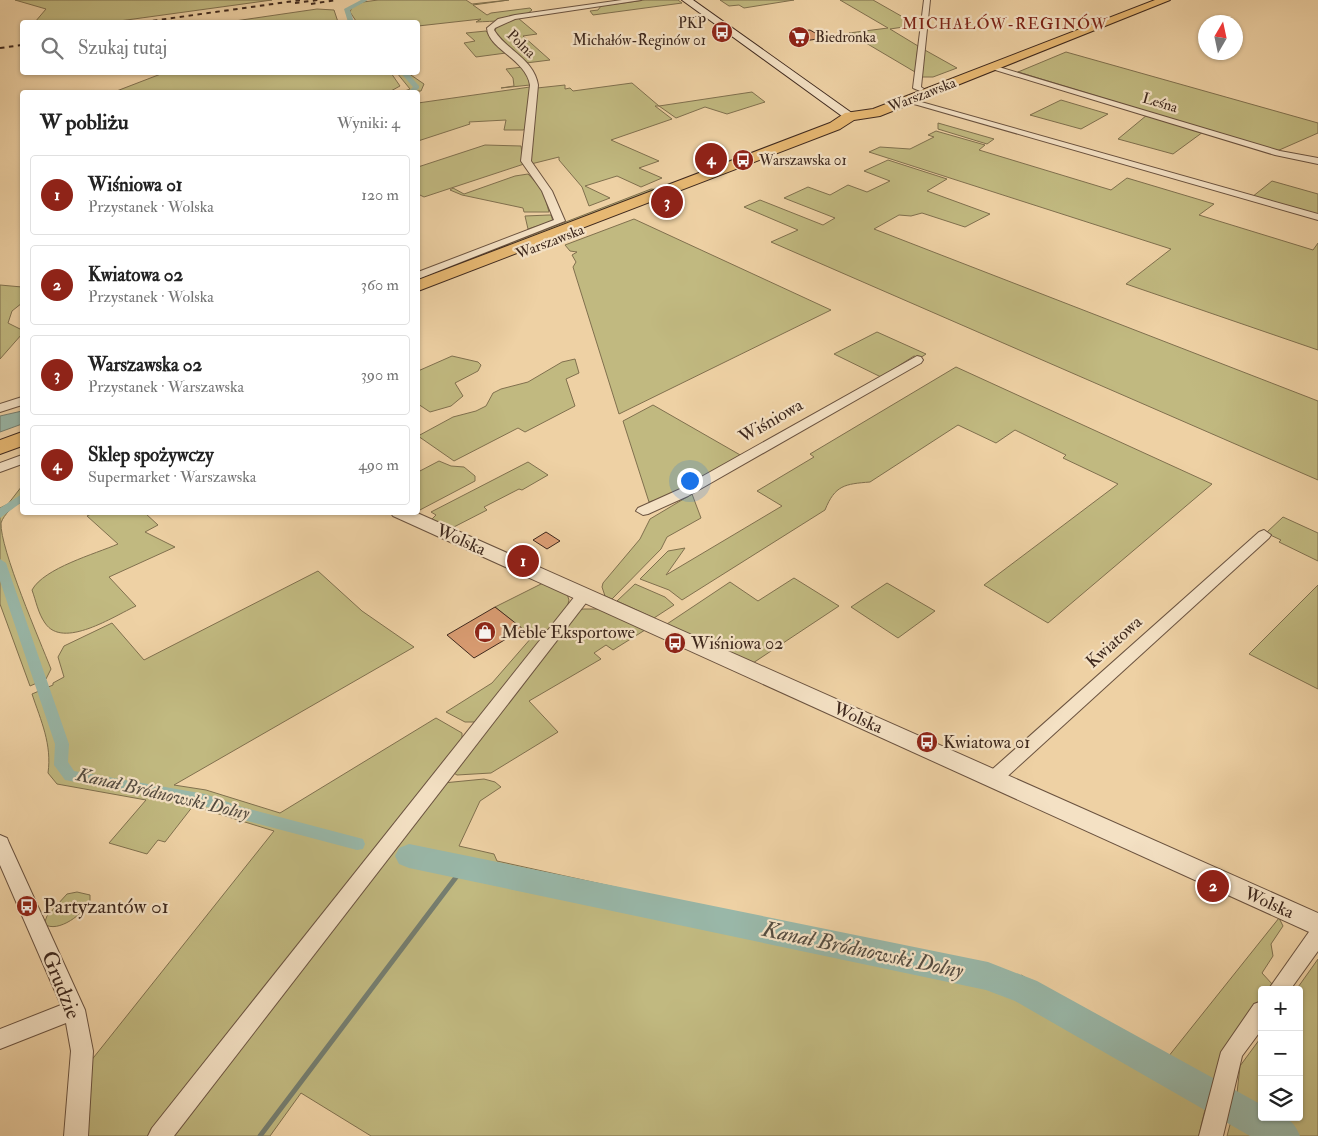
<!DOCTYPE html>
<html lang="pl">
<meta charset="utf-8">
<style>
:root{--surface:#fff;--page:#f6f6f6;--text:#222;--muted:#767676;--line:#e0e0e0;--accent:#8f2418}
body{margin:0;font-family:"IM FELL Double Pica",serif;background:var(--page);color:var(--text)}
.controls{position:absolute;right:15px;bottom:15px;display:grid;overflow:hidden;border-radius:5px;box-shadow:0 1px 4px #0004}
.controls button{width:45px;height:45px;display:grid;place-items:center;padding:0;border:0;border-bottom:1px solid var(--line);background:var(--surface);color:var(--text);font:25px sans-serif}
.compass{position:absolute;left:1198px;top:15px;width:45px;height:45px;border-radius:50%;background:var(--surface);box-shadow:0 1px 4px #0004;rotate:9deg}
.you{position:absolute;left:689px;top:480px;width:18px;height:18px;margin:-12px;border:4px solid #fff;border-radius:50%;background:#1a73e8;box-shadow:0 0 0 8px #1a73e833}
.badge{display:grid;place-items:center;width:32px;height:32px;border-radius:50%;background:var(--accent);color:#fff;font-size:16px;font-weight:700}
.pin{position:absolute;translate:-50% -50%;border:2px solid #fff;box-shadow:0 1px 5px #0006}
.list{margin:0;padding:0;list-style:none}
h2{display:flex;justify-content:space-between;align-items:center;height:65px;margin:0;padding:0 20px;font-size:21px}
h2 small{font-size:16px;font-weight:400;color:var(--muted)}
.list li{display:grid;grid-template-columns:32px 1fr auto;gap:15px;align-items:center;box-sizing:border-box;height:80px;margin:0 10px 10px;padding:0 10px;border:1px solid var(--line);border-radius:5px}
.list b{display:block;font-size:19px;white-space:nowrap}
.list p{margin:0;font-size:16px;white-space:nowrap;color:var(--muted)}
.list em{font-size:16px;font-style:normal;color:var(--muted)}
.icon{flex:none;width:28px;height:28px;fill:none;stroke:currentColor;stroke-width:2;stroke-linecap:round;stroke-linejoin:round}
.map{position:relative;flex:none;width:1318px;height:1136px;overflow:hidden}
.search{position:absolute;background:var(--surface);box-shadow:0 1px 4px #0004;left:20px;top:20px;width:400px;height:55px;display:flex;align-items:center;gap:12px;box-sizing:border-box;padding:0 18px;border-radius:5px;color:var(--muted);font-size:19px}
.panel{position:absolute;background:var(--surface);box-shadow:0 1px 4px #0004;left:20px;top:90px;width:400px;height:425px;border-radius:5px}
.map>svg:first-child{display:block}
.green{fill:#c1b980;stroke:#80704e}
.water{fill:#99b7a8;stroke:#757e70}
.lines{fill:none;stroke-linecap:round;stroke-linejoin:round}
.stream{stroke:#757e70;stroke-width:5}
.canal{fill:#99b7a8;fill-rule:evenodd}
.river{fill:#99b7a8;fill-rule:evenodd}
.building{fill:#d99c72;stroke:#3e281d}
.minor-casing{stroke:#6a523f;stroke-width:2}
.tertiary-casing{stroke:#6a523f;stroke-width:2}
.secondary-casing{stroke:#3e281d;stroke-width:2}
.primary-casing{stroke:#3e281d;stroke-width:2}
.minor{fill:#f4e1c4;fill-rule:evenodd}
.tertiary{fill:#f4e1c4;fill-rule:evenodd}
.secondary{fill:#f4e1c4;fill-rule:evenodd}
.primary{fill:#e7b872;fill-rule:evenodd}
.rail{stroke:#3e281d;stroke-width:2;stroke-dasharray:4.5 4.5;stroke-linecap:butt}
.labels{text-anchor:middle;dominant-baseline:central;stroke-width:4.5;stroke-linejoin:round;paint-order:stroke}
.far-poi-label{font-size:15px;fill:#3e281d;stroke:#f4e1c4;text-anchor:start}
.far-street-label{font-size:15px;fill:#3e281d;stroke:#f4e1c4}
.far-quarter-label{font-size:16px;letter-spacing:1px;fill:#7a1f14;stroke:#f4e1c4}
.street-label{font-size:18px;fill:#3e281d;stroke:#f4e1c4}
.poi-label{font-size:18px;fill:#3e281d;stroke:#f4e1c4;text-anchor:start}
.water-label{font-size:19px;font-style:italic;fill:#554c40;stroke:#f4e1c4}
.near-poi-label{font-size:21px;fill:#3e281d;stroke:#f4e1c4;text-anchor:start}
.near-street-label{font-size:21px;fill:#3e281d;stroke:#f4e1c4}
.near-water-label{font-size:22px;font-style:italic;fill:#554c40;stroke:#f4e1c4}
</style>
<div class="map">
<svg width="1318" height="1136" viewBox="0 0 1318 1136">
<rect width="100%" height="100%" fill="#eed1a4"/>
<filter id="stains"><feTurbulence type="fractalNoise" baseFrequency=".004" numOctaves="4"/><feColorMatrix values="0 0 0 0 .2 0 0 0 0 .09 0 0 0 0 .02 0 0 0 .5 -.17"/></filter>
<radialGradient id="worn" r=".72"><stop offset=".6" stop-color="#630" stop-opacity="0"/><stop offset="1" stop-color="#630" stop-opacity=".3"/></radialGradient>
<g class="green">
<path d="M15 0H272L112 22H35L46 9Z"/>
<path d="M378 0H466L472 4 509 0 473 5 487 15 491 13 530 8 532 10C519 22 492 21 476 22L481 19 418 26V22H353L356 21 350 12 352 7 363 2Z"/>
<path d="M645 0H678L682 3 593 15 590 11 598 10 601 6Z"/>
<path d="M720 0H794L744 8 739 5 729 6Z"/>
<path d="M840 0H873L917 25 890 29 918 46 915 72 849 33 888 28Z"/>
<path d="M317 9 334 10 338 22H228Z"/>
<path d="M518 18 537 34 523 36 550 60 526 63 497 35 495 31 497 25Z"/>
<path d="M486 31 506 53 476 57 464 43 475 41 466 33Z"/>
<path d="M923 49 957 68 933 77H921Z"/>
<path d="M1066 52 1318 123V133L1277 151 1018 72Z"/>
<path d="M523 67 529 77 530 85 501 88 514 86 513 78 506 69Z"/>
<path d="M166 72 391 73 400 86 389 92H114Z"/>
<path d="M397 73H408L424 84 421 91 402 92 410 89Z"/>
<path d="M632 83 659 106 752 92 765 102 727 114 705 107 676 118 659 106H655L672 119 611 140 659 161 639 168 662 178 641 187 617 176 585 186 610 198 589 206 582 187 559 160V157L531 164 530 159 537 88 565 85V89L570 88 573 91Z"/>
<path d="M530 87 526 129 523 130H504L506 120 469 122 470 124 418 141V103Z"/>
<path d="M1061 100 1108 114 1081 129 1030 115Z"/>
<path d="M1147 115 1203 132 1173 154 1118 139Z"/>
<path d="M938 123 994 139 987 144 938 129Z"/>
<path d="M936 131 985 145 979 150 1111 190 1127 178 1214 204 1199 215 1313 250 1318 243V350L1126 284 1171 249 869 152 880 147 910 149 934 137 928 135Z"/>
<path d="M485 145 521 146 524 164 424 197 418 194V167Z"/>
<path d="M888 160 947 179 927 191 990 214 965 227 922 213 911 216 899 215 874 229 1318 401V480L771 242 798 230 744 207 760 200 823 225 835 218 784 198 808 187 830 195 848 185 867 192 890 181 864 171Z"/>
<path d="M528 174 543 190 549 212H524L523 208 462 195 450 190 453 188 464 194 515 176Z"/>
<path d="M1272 181 1318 194V215L1252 197Z"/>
<path d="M651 189 660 190 418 282V279Z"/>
<path d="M549 215H551L553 221 528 229 525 216Z"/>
<path d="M634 219 831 310 619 414 573 267 576 262 572 255 577 252 570 251 565 245Z"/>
<path d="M0 285 22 287V303L12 311 8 323 22 330V334L0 359Z"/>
<path d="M877 332 926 354 920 358 914 356 881 377 834 354Z"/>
<path d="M452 356 478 362 481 365 478 371 455 383 463 396 451 406 430 412 418 404V371Z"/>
<path d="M575 359 579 373 566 379 575 406 525 432 518 428 454 461 418 436 453 417 476 411 486 406 493 393 501 389 528 382 562 362Z"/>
<path d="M956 367 1212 484 1048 623 984 585 1118 484 1063 458 1066 455 1015 430 996 443 958 425 870 482C845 484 835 485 825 510L682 600 669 590 640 579 668 551 685 548 666 575 782 506 757 491 814 457 810 454Z"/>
<path d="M653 405 742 456C712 473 682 494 649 502L623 421Z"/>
<path d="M439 461 451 466 464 467 475 476V481L418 511V472Z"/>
<path d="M528 462 548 475 522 490 519 489 484 507 487 510 450 529 431 520 436 515 431 512Z"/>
<path d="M22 486V502C14 505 4 514 1 523 0 549 40 641 51 669L46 679 30 686 0 604V508L8 504Z"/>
<path d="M692 494 701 518 667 537 661 549 612 599 605 596 602 587 603 583 640 539 650 519Z"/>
<path d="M95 512 145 513 158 525 145 532 175 547 109 577 136 606C114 616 63 650 45 623 38 613 36 601 32 590 44 568 95 554 118 544L87 516Z"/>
<path d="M1283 517 1318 533V561L1279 542 1281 540 1266 533Z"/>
<path d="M318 571 362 611 414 647 174 785 206 790 280 813 436 718 462 733V741L153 1136H86L90 1062 274 831 193 806 165 842 158 840 147 854 109 843 146 800 57 784 48 773C52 744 41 721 32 694L53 685V683L64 677 58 657 64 646 112 623 144 660Z"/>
<path d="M794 578 839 606 753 663 667 624 730 582 758 601Z"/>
<path d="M543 583 567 594 569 600 567 608 478 722H465L446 712 492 683 532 637 495 607Z"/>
<path d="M887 583 935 611 898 638 851 607Z"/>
<path d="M635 584 665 597 674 605 654 618 617 601Z"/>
<path d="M1318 585V689L1249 654Z"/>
<path d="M583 609H598L645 630 613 650 606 645 594 653 601 659 529 701 558 732 491 773 457 775 452 772 578 611Z"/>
<path d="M484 779 495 782 501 787 480 801 459 846 494 854 497 861 1000 972 1016 980 1021 975 1168 1057 1279 918 1283 926 1271 944 1273 956 1262 973 1273 985 1270 990H1262C1262 1011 1240 1023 1231 1041 1217 1070 1205 1104 1199 1136H371L301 1093 270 1136H170L443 783Z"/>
<path d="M77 892 90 895V900C85 913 58 934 44 924L47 916 67 894Z"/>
<path d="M1318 959V1136H1227L1236 1102 1240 1066 1262 1036V1117H1299V990H1296Z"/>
</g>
<path class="water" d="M22 411V424L0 432V416Z"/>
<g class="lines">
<path class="stream" d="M260 1136 463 868"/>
<g class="canal">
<path d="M361 0H368L350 10 354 22H348L344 9Z"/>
<path d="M400 72H407L419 86V88L415 92H408L413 87Z"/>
<path d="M22 494V502L0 518V508Z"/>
<path d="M0 559 6 563 69 744 68 762 74 771 205 794 242 807 363 839 365 844 363 849 357 850 240 819 204 806 65 780 54 765 55 744 0 581Z"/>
</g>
<path class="river" d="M409 844 988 962 1037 981 1262 1105V1117C1282 1117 1292 1115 1300 1136H1250L1015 1001 986 990 409 868 399 864 395 856 399 848Z"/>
</g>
<g class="building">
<path d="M810 30 824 38 804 41 791 32Z"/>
<path d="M546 532 560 541 547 549 533 540Z"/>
<path d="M495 607 523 629 474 658 447 635Z"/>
</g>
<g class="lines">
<g class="minor-casing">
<g id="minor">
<path d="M622 0H641L515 19 495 28 494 30C507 51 534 59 538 85L531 161 552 191 565 221 418 279V272L554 220 542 191 521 161 530 85C526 59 488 49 487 28L498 19 515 15Z"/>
<path d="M924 0H930L921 87 924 89 920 91 913 88Z"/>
<path d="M992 65 1280 151 1318 158V164L1275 155 992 69Z"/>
<path d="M907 98 1318 214V220L907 102Z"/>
<path d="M917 356 921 357 923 360 921 363 688 496 648 514 643 515 636 511 638 508 678 490Z"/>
<path d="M22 397V405L0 412V404Z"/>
<path d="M22 455V464L0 472V463Z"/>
<path d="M1264 530 1271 535 1269 538 999 784 993 786 987 784 984 779 987 774 1259 532Z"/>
<path d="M584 590 589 591 592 595 589 599 174 1136H148L152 1128 579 591Z"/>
<path d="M0 835 7 838 9 843 85 1010 93 1051 88 1136H64L71 1051 66 1023 0 1049V1029L61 1005 0 865Z"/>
<path d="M1318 926V951L1290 990H1268L1311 929Z"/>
<path d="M1262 1001V1029L1242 1056 1223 1136H1199L1221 1052 1254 1004Z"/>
</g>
</g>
<g class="tertiary-casing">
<path id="tertiary" d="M390 512H415L1318 913V936L393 516Z"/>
</g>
<g class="secondary-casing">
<path id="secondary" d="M682 0H693L856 116 850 120 846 119Z"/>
</g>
<g class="primary-casing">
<g id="primary">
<path d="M1155 0H1170L880 116 854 120 840 129 418 291V280L830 123 845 113 873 109Z"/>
<path d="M22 432V446L0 454V440Z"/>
</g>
</g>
<use href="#minor" class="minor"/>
<use href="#tertiary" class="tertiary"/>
<use href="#secondary" class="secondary"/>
<use href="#primary" class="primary"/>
<g class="rail">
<path d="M295 3 318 0"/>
<path d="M311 4 336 0"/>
<path d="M144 22 301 0"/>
<path d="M0 48 22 45"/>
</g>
</g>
<defs>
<g id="bus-disc" transform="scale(1.125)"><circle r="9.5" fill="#8f2418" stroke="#f4e1c4"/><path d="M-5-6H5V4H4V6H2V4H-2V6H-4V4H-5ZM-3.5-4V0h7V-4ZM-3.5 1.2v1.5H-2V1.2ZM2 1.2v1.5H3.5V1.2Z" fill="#fff"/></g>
<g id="supermarket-disc" transform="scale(1.125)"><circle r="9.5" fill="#8f2418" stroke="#f4e1c4"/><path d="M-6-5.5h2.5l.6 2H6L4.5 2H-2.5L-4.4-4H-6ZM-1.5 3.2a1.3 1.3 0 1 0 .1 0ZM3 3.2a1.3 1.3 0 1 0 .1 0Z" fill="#fff"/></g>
<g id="shop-disc" transform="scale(1.125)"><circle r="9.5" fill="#8f2418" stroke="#f4e1c4"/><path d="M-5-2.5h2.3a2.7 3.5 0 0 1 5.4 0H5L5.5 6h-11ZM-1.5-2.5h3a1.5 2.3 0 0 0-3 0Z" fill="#fff"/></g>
</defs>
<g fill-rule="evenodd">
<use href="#bus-disc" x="722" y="32"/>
<use href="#supermarket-disc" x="799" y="37"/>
<use href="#bus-disc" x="743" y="160"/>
<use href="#shop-disc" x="485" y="632"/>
<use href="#bus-disc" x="675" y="643"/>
<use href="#bus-disc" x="927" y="742"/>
<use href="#bus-disc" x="27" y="906"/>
</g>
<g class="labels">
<g class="far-poi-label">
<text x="706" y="23" text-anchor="end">PKP<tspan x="706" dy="17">Michałów-Reginów 01</tspan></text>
<text x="815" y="37">Biedronka</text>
<text x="759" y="160">Warszawska 01</text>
</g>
<g class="far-street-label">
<text transform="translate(521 44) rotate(44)">Polna</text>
<text transform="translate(922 95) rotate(-21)">Warszawska</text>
<text transform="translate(1160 103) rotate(17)">Leśna</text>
<text transform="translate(550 242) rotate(-21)">Warszawska</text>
</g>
<g class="far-quarter-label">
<text x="1005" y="24">MICHAŁÓW-REGINÓW</text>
</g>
<g class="street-label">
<text transform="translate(771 421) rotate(-30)">Wiśniowa</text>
<text transform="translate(461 540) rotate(24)">Wolska</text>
<text transform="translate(1114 642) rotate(-42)">Kwiatowa</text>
<text transform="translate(858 718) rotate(24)">Wolska</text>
<text transform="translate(1269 903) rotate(24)">Wolska</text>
</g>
<g class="poi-label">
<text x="501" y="632">Meble Eksportowe</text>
<text x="691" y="643">Wiśniowa 02</text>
<text x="943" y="742">Kwiatowa 01</text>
</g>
<g class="water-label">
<text transform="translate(163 794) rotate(13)">Kanał Bródnowski Dolny</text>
</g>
<g class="near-poi-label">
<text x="43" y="906">Partyzantów 01</text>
</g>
<g class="near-street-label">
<text transform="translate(61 985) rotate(68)">Grudzie</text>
</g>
<g class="near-water-label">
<text transform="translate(863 950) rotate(12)">Kanał Bródnowski Dolny</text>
</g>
</g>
<rect width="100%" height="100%" filter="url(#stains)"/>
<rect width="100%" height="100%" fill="url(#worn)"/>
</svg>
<div class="controls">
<button>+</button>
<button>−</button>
<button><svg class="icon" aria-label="layers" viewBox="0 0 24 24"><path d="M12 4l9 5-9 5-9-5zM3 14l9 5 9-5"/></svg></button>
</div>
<svg class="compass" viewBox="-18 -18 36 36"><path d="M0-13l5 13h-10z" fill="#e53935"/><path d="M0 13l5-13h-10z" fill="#767676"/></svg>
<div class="you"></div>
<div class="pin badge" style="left:523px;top:561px">1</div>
<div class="pin badge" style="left:1213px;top:886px">2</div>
<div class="pin badge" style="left:667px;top:202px">3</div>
<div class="pin badge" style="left:711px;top:159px">4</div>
<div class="search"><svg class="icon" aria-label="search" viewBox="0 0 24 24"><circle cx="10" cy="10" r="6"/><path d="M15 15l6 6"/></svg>Szukaj tutaj</div>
<section class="panel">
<h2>W pobliżu<small>Wyniki: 4</small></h2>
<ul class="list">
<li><span class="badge">1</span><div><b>Wiśniowa 01</b><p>Przystanek · Wolska</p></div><em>120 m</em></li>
<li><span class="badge">2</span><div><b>Kwiatowa 02</b><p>Przystanek · Wolska</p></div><em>360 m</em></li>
<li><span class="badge">3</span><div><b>Warszawska 02</b><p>Przystanek · Warszawska</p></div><em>390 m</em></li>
<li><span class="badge">4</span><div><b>Sklep spożywczy</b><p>Supermarket · Warszawska</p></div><em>490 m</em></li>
</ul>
</section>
</div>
